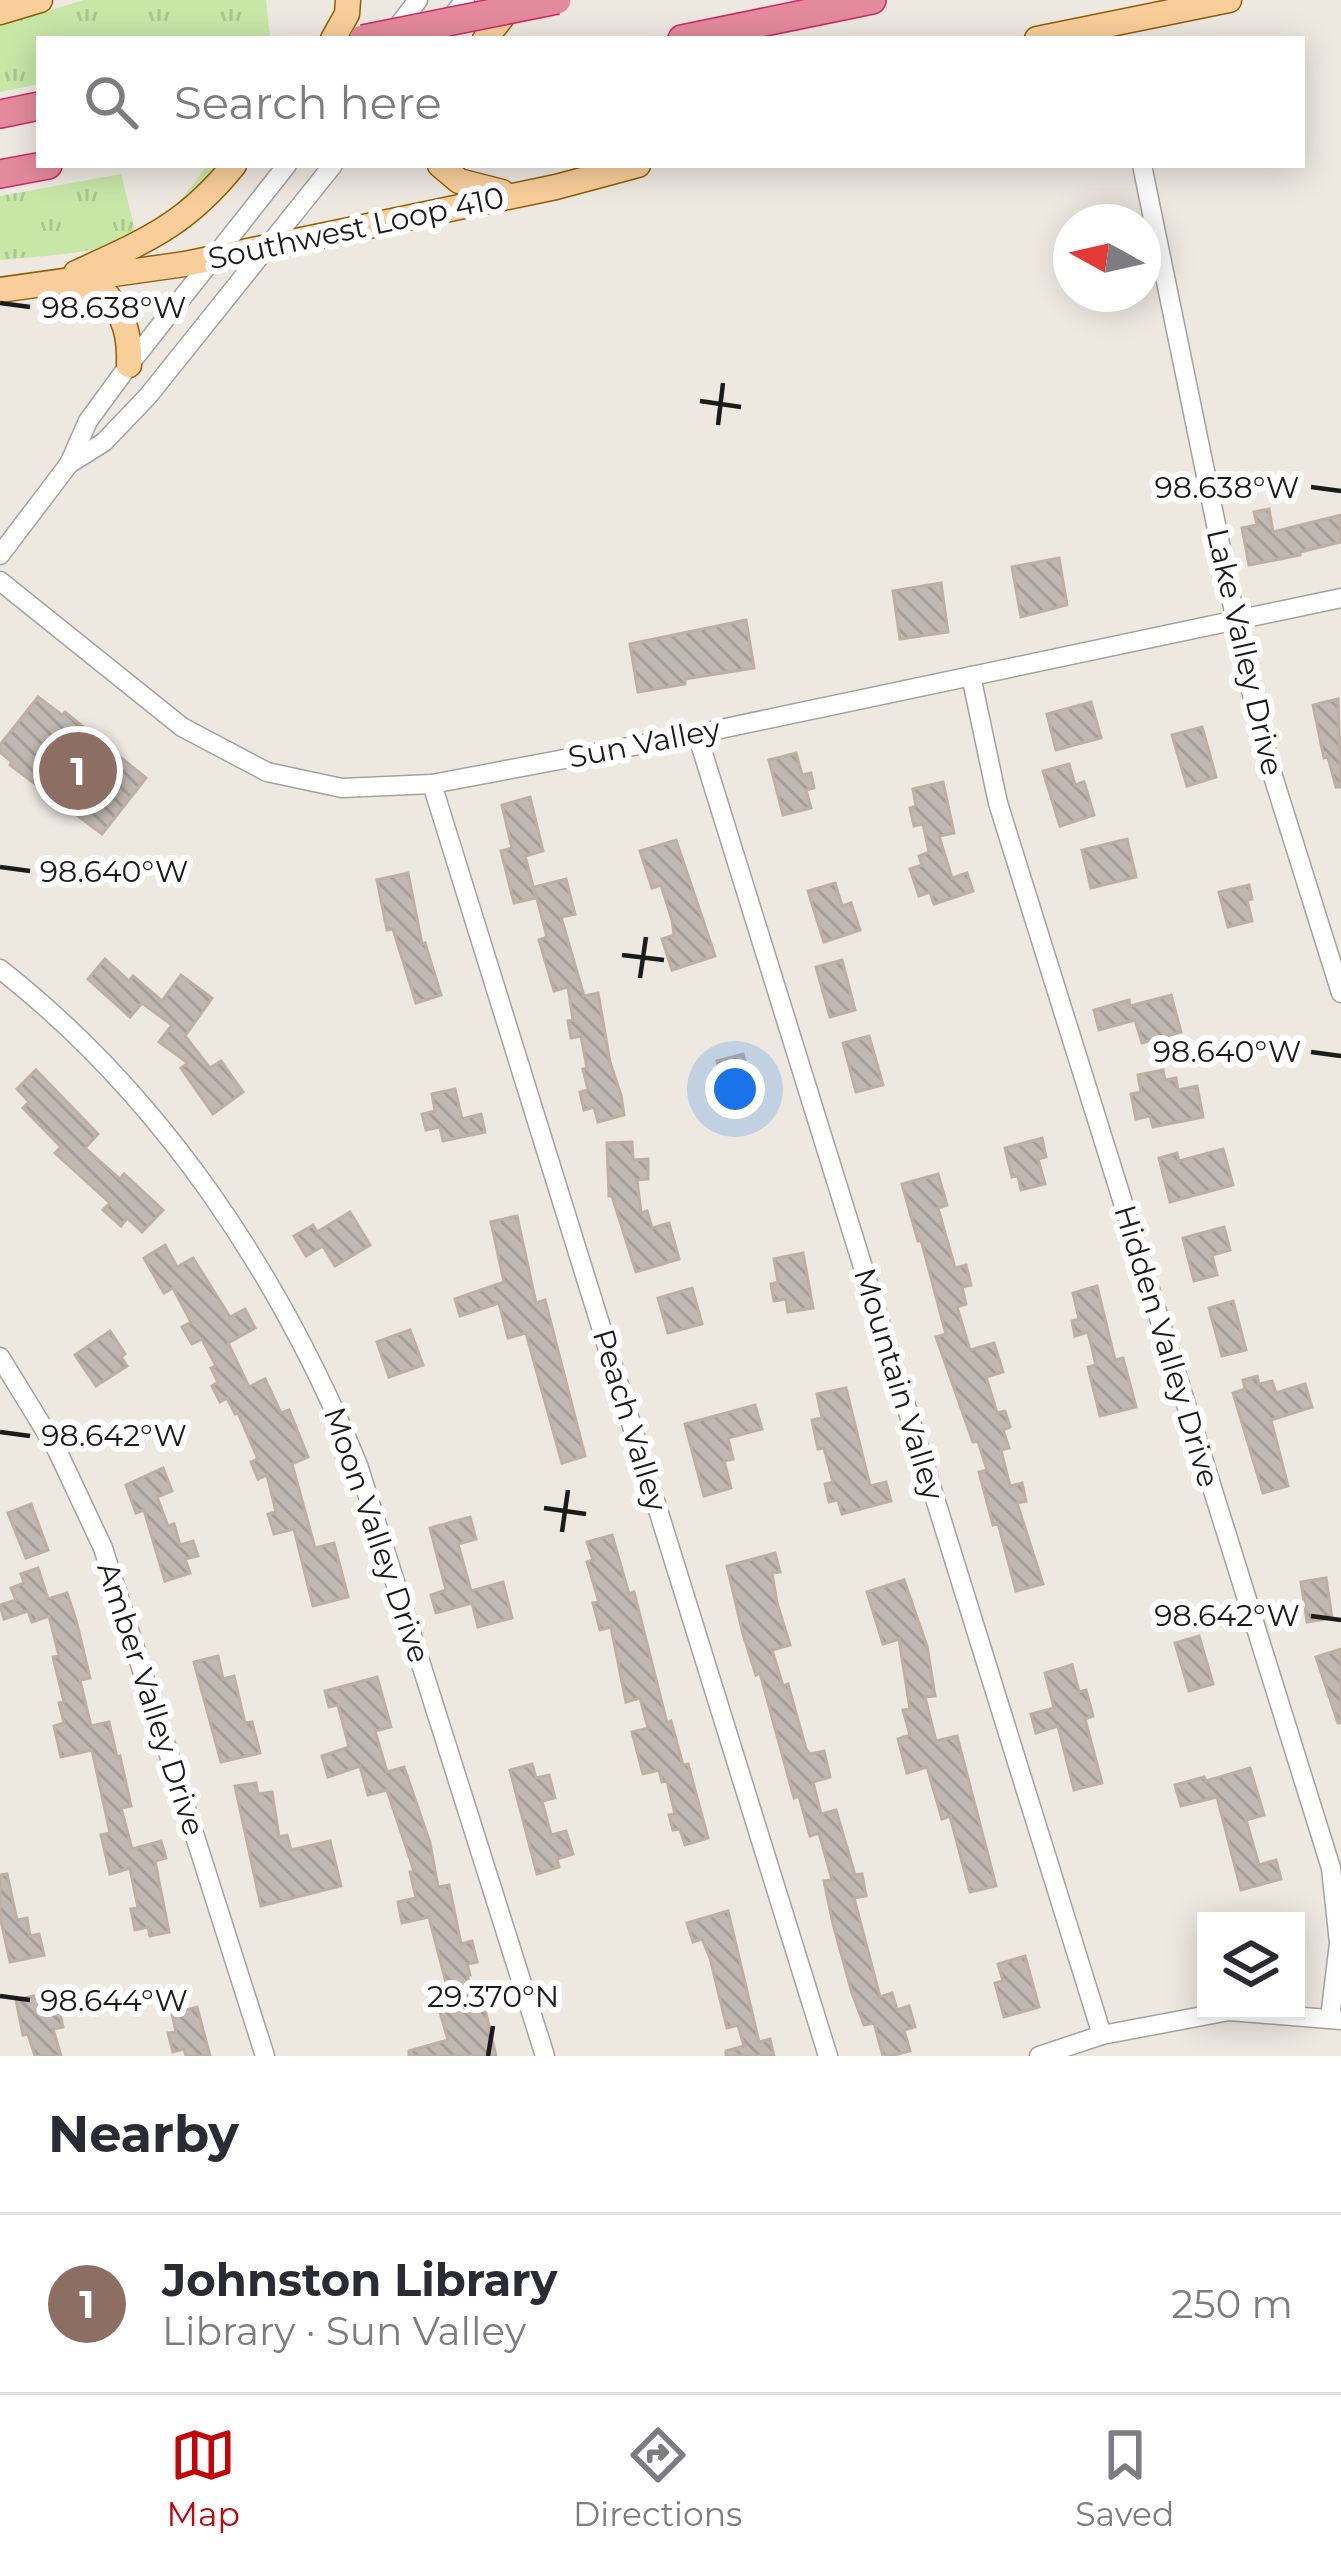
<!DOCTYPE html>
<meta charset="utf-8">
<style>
:root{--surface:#fff;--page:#f2f2f3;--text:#2b2b33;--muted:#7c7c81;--line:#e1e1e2;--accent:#c20509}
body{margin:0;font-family:Montserrat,sans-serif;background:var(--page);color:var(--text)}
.controls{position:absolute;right:36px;bottom:36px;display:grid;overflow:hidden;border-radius:0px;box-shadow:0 6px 30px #0003}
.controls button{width:108px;height:108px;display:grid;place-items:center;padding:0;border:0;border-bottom:3px solid var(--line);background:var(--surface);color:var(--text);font:60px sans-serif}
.compass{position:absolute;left:1053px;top:204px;width:108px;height:108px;border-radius:50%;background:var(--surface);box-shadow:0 6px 30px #0003;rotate:278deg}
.you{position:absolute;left:735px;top:1089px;width:42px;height:42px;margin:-30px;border:9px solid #fff;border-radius:50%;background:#1a73e8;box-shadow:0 0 0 18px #1a73e833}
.badge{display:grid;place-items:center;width:78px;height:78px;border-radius:50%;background:var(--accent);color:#fff;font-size:39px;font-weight:700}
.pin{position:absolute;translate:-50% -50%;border:6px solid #fff;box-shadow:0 3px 12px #0006}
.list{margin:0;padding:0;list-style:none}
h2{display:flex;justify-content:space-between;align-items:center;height:156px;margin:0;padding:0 48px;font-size:51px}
h2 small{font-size:39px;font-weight:400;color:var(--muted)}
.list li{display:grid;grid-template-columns:78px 1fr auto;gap:36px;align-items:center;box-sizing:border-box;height:180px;padding:0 48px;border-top:3px solid var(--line)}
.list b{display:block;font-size:45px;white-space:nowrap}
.list p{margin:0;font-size:39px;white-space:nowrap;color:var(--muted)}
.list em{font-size:39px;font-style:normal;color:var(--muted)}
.icon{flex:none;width:66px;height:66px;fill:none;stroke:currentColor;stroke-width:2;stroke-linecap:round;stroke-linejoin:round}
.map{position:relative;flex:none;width:1341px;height:2056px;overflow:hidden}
.search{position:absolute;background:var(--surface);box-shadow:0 6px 30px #0003;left:36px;right:36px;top:36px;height:132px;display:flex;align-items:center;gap:30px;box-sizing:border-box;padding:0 42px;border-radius:0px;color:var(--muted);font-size:45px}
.sheet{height:336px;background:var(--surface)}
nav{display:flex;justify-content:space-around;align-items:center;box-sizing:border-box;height:168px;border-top:3px solid var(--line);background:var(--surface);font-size:33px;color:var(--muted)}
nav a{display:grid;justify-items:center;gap:6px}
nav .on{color:var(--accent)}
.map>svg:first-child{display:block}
.grass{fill:url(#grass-tufts)}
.building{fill:url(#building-back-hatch);stroke:#beafa4;stroke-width:3}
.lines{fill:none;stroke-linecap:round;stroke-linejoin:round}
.minor-casing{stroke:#a2a2a2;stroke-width:21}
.major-casing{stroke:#8f5e04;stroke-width:27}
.highway-casing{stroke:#d12865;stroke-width:30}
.minor{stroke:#fff;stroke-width:18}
.major{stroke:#f9ce9a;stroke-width:24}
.highway{stroke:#e38a9c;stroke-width:27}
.highway-bridge-casing{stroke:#d12865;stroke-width:30;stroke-linecap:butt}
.highway-bridge{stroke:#e38a9c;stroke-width:27}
.ticks{fill:none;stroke:#1b1b1b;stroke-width:4.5}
.labels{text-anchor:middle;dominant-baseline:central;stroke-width:12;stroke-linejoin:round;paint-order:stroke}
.street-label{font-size:30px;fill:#1b1b1b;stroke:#fff}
.ticks-label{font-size:30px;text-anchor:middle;fill:#1b1b1b;stroke:#fff;stroke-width:12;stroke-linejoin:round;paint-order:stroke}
</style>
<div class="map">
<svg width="1341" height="2056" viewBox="0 0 1341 2056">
<defs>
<pattern id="grass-tufts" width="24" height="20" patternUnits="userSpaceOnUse" patternTransform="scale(3)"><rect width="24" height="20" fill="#c8e7a7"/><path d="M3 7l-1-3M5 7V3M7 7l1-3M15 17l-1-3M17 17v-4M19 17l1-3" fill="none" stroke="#abc68f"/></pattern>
<pattern id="building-back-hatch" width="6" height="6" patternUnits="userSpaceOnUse" patternTransform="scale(3)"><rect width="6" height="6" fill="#c1b8b1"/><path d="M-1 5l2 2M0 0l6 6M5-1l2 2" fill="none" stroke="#a59e98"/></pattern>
</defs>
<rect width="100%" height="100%" fill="#ede9e1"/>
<g class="grass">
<path d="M84 0H266L270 36 39 39V84L0 92V25Z"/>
<path d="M207 165H215C203 179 192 197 179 210 131 254 61 254 0 260V196L121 174 135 230C170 220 187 193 207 165Z"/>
</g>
<g class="building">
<path d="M1269 509 1273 532 1341 515V542L1300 552V555L1249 565 1242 528 1257 525 1254 512Z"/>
<path d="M1059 558 1067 605 1021 617 1012 567Z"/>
<path d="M941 583 948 632 900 639 893 591Z"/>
<path d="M746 620 754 668 685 679V684L638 692 630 644Z"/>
<path d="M38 697 62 715 65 712 146 778 102 834 10 765 12 762 0 752V745Z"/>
<path d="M1338 699 1341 787H1336L1328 757 1324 758 1313 705Z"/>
<path d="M1091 702 1101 738 1056 750 1047 714Z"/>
<path d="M1202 727 1216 777 1187 786 1172 735Z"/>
<path d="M796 753 802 775 811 773 814 788 806 790 811 808 783 815 769 760Z"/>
<path d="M1069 764 1075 785 1084 782 1094 815 1060 826 1043 771Z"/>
<path d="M943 782 954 833 939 836 952 878 967 873 973 891 934 904 930 892 919 896 910 869 922 865 919 856 929 852 923 824 914 826 910 808 916 806 913 789Z"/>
<path d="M530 797 543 851 525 856 536 898 514 903 501 851 512 848 502 805Z"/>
<path d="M1127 839 1136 877 1091 888 1082 850Z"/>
<path d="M676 840 715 956 672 970 662 939 674 935 672 920 661 885 652 888 640 851Z"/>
<path d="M408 873 422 944 425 943 441 995 416 1003 393 929 387 930 377 880Z"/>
<path d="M566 879 575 914 561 917 584 996 598 993 610 1062 621 1095 624 1115 598 1122 594 1107 584 1110 580 1092 588 1090 583 1069 587 1068 581 1036 571 1038 568 1021 573 1020 568 987 554 991 539 940 547 937 534 887Z"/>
<path d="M835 883 842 906 851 903 860 930 824 942 808 891Z"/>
<path d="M1249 885 1252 899 1247 900 1252 921 1228 927 1219 892Z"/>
<path d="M105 959 129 981 133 976 162 1001 181 975 212 998 185 1036 210 1068 221 1061 243 1092 213 1114 181 1068 188 1063 159 1042 172 1025 142 1003 130 1017 88 979Z"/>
<path d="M842 960 855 1010 830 1017 816 967Z"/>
<path d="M1171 995 1181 1032 1142 1043 1135 1020 1099 1030 1094 1010 1129 1000 1130 1006Z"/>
<path d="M869 1036 883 1085 856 1092 843 1043Z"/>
<path d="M743 1054 756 1104 730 1111 717 1061Z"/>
<path d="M36 1070 98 1134 85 1148 120 1179 124 1174 163 1210 142 1232 127 1218 121 1226 103 1210 110 1203 55 1153 61 1147 23 1108 29 1102 17 1089Z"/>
<path d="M1163 1070 1165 1080 1176 1078 1178 1090 1197 1086 1203 1117 1153 1127 1150 1116 1136 1119 1131 1094 1141 1092 1138 1075Z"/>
<path d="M455 1089 462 1119 481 1114 485 1132 443 1141 440 1127 426 1130 422 1114 435 1111 432 1094Z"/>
<path d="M1042 1138 1046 1157 1038 1159 1045 1184 1021 1190 1018 1176 1012 1177 1005 1148Z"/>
<path d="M632 1142 633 1160 648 1159V1179L637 1180 641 1213 647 1211 652 1228 669 1223 679 1259 636 1272 612 1196H609L607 1143Z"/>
<path d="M1223 1149 1233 1185 1170 1202 1159 1158 1177 1153 1179 1161Z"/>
<path d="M938 1174 947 1205 938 1208 955 1268 966 1265 971 1285 962 1287 966 1304 957 1307 970 1350 994 1343 1003 1372 986 1377 997 1413 1005 1411 1010 1427 1003 1430 1009 1448 1001 1450 1010 1486 1022 1483 1026 1501 1017 1503 1043 1584 1016 1591 998 1523 993 1525 979 1472 987 1470 978 1441 973 1442 936 1337 946 1334 921 1240 918 1241 902 1184Z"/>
<path d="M350 1212 370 1245 335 1266 323 1246 306 1256 294 1236 313 1225 317 1232Z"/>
<path d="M517 1216 536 1303 545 1300 585 1456 562 1463 526 1333 508 1338 499 1303 460 1316 455 1299 504 1282 491 1222Z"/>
<path d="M1224 1227 1230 1250 1212 1255 1217 1275 1194 1281 1183 1238Z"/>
<path d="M165 1245 177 1267 193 1258 230 1317 245 1309 255 1328 228 1343 249 1387 265 1379 281 1413 289 1410 308 1457 292 1464 315 1548 334 1543 348 1597 313 1606 294 1529 274 1534 268 1514 276 1512 267 1475 258 1479 251 1462 258 1459 238 1413 235 1414 227 1398 220 1402 212 1386 218 1382 211 1368 216 1366 202 1339 192 1344 182 1327 191 1322 173 1288 164 1293 144 1258Z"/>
<path d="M803 1253 813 1308 788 1312 786 1299 774 1301 771 1284 778 1282 774 1259Z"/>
<path d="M1097 1286 1115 1360 1123 1358 1136 1407 1100 1416 1088 1367 1096 1365 1088 1332 1075 1336 1072 1321 1079 1319 1073 1293Z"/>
<path d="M692 1288 702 1324 668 1333 658 1298Z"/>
<path d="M1233 1301 1246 1350 1222 1356 1209 1308Z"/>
<path d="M410 1330 423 1365 389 1377 377 1342Z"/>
<path d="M110 1331 125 1354 121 1357 127 1366 96 1386 75 1355Z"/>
<path d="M1257 1376 1259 1384 1272 1381 1276 1393 1305 1384 1312 1407 1271 1420 1288 1486 1263 1493 1233 1393 1245 1389 1243 1380Z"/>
<path d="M846 1388 870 1486 886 1482 891 1501 842 1514 838 1500 829 1502 825 1484 833 1482 824 1448 818 1449 812 1420 822 1418 817 1394Z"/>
<path d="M755 1405 762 1429 728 1438 733 1459 724 1461 731 1488 704 1496 685 1424Z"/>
<path d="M163 1468 172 1491 157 1497 168 1526 174 1524 180 1545 193 1541 198 1556 185 1559 190 1573 165 1581 144 1510 136 1513 126 1485Z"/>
<path d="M31 1504 48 1550 26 1558 8 1513Z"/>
<path d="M470 1517 476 1539 458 1544 471 1591 503 1582 512 1618 478 1627 472 1603 436 1613 431 1595 446 1590 430 1528Z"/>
<path d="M612 1535 629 1594 634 1592 667 1723 671 1721 683 1765 688 1764 708 1838 685 1845 680 1829 673 1830 669 1815 675 1814 667 1781 662 1782 659 1770 643 1774 632 1732 648 1728 640 1698 626 1702 611 1627 600 1630 593 1603 599 1602 587 1562 593 1560 587 1542Z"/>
<path d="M775 1553 780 1572 772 1573 777 1603 790 1645 772 1650 783 1686 788 1684 806 1749 810 1754 824 1751 830 1777 813 1782 821 1814 836 1810 855 1875 862 1874 866 1896 854 1898 880 1997 892 1993 897 2010 909 2006 915 2027 904 2030 910 2051 890 2056H883L874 2023 864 2025 852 1993 833 1924 824 1881 832 1880 819 1833 810 1836 799 1796 794 1798 760 1673 756 1675 743 1634 727 1566Z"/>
<path d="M38 1568 48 1599 67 1593 76 1620 90 1678 80 1680 91 1726 109 1722 117 1757 120 1756 131 1806 121 1808 132 1849 161 1841 166 1858 155 1861 169 1932 150 1936 148 1927 135 1930 131 1909 138 1908 130 1868 110 1874 101 1835 110 1833 92 1750 61 1757 54 1726 64 1723 59 1703 64 1702 53 1657 59 1656 49 1616 32 1622 28 1611 4 1619 0 1605 16 1600 11 1588 24 1583 21 1574Z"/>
<path d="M1326 1578 1332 1618 1307 1622 1301 1582Z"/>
<path d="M904 1580 927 1646 935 1696 925 1697 936 1741 957 1736 996 1886 970 1892 950 1816 942 1819 927 1767 907 1773 898 1739 910 1735 903 1710 910 1709 899 1639 883 1644 867 1592Z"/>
<path d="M1199 1636 1213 1684 1189 1691 1175 1643Z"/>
<path d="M1341 1649V1723H1338L1316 1657Z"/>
<path d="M218 1656 223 1679 234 1676 245 1723 252 1722 260 1753 221 1762 194 1662Z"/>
<path d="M1072 1665 1079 1692 1086 1690 1093 1716 1085 1719 1102 1783 1074 1790 1058 1726 1036 1733 1031 1714 1054 1708 1045 1673Z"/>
<path d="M377 1677 391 1727 375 1731 387 1772 404 1767 430 1843 438 1887 449 1885 461 1944 472 1941 477 1962 467 1964 470 1975H467L477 2011 485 2009 496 2056H409V2051L448 2040 437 2002 450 1998 429 1917 402 1923 398 1902 416 1898 410 1872 414 1871 387 1790 368 1795 360 1766 328 1777 322 1756 349 1747 338 1705 329 1707 325 1691Z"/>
<path d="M532 1764 536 1778 549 1775 555 1798 542 1801 551 1835 566 1831 573 1854 557 1859 559 1867 537 1874 510 1770Z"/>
<path d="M1250 1768 1264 1815 1246 1820 1259 1865 1276 1860 1281 1879 1241 1890 1217 1797 1181 1806 1175 1785 1204 1777 1206 1781Z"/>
<path d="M256 1783 258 1794 272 1792 279 1837 287 1835 291 1850 330 1841 341 1886 261 1906 235 1786Z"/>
<path d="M7 1874 17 1920 27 1918 30 1936 39 1934 44 1955 10 1962 0 1916V1875Z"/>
<path d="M728 1911 759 2042 770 2039 774 2056H726V2051L744 2046 738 2025 727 2028 710 1958 702 1939 693 1942 687 1923Z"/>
<path d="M1025 1956 1039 2007 1004 2017 995 1983 1003 1981 998 1964Z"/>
<path d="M55 1991 63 2027 53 2029 61 2056H35L28 2034 23 2035 16 2000Z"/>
<path d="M197 2007 210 2056H186L184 2049 173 2052 168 2033 176 2032 172 2014Z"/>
</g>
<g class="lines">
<g class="minor-casing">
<g id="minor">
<path d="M392 34 418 0"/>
<path d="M434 39 465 0"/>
<path d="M1142 165 1247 675 1272 773 1341 993"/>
<path d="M69 464 104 442 148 396 333 165"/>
<path d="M0 555 69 464 88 421 129 365 287 165"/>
<path d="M0 581 182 727 267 772 342 788 432 784 697 734 1341 598"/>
<path d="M971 676 998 803 1331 1868 1339 1943 1330 2018"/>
<path d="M697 734 1102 2035"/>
<path d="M432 784 828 2056"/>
<path d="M0 969C163 1097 280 1275 358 1465L545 2056"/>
<path d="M0 1357 57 1450 103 1548 265 2056"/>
<path d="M1039 2056 1102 2035 1229 2011 1341 2020"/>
</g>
</g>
<g class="major-casing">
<g id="major">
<path d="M0 12 40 0"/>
<path d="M333 39 347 14 348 0"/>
<path d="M485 39 514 2"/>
<path d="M1037 39 1229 0"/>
<path d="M440 165 459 181 502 192"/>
<path d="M76 273C145 241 185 226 234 165"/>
<path d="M72 289 107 295C125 318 130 335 129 365"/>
<path d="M0 290 185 264 556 187 638 165"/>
</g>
</g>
<g class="highway-casing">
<g id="highway">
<path d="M682 39 872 0"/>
<path d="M0 114 39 106"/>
<path d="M0 174 48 165"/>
</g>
</g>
<use href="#minor" class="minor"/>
<use href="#major" class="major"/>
<use href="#highway" class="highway"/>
<g class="highway-bridge-casing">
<path id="highway-bridge" d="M363 39 557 0"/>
</g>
<use href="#highway-bridge" class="highway-bridge"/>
</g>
<path class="ticks" d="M0 303 30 307M700 401 741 407M718 425 723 383M1311 487 1341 491M0 867 30 871M622 955 664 960M640 978 646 937M1311 1052 1341 1056M0 1432 30 1436M544 1508 586 1514M562 1532 568 1490M1311 1616 1341 1620M0 1996 30 2000M488 2056 493 2026"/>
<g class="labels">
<g class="street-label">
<text transform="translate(356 228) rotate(-12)">Southwest Loop 410</text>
<text transform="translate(1245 652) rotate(77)">Lake Valley Drive</text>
<text transform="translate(644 743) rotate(-11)">Sun Valley</text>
<text transform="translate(1167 1346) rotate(73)">Hidden Valley Drive</text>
<text transform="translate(899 1384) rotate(73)">Mountain Valley</text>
<text transform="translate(630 1420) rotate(73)">Peach Valley</text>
<text transform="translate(377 1535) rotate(71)">Moon Valley Drive</text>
<text transform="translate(151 1699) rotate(72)">Amber Valley Drive</text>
</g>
</g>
<g class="ticks-label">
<text x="114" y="318">98.638°W</text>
<text x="1227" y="498">98.638°W</text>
<text x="114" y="882">98.640°W</text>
<text x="1227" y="1062">98.640°W</text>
<text x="114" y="1446">98.642°W</text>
<text x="1227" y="1626">98.642°W</text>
<text x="493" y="2007">29.370°N</text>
<text x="114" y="2011">98.644°W</text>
</g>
</svg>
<div class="controls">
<button><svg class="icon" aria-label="layers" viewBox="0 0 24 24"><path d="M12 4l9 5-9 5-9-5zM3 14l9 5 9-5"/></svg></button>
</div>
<svg class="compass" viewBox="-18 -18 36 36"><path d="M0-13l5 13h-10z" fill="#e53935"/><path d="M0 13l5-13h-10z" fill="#7c7c81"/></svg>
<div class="you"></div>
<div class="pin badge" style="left:78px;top:771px;background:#8d6e63">1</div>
<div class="search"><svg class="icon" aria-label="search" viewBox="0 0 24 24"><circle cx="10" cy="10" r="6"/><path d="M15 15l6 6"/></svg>Search here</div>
</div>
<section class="sheet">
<h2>Nearby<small></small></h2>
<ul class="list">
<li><span class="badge" style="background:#8d6e63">1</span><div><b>Johnston Library</b><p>Library · Sun Valley</p></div><em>250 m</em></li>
</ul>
</section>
<nav>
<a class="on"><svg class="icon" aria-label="map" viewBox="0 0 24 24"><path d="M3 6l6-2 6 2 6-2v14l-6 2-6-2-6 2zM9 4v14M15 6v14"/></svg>Map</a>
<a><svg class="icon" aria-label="directions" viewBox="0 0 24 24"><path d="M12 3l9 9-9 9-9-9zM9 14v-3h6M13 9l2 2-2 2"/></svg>Directions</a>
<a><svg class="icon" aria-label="saved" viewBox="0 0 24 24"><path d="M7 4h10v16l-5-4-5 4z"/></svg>Saved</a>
</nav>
